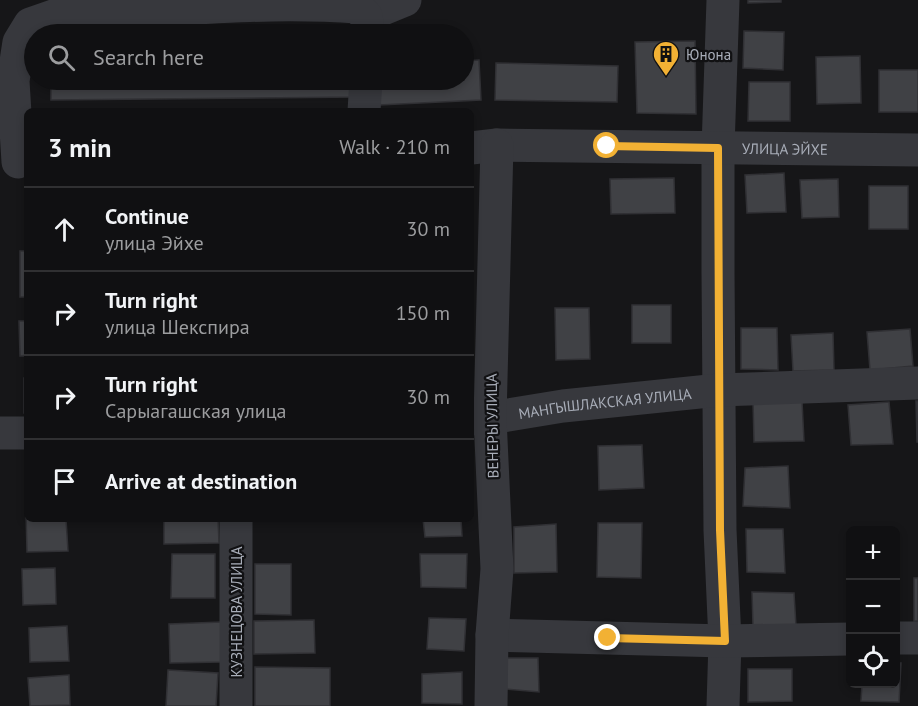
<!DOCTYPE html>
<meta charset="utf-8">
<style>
:root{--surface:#101012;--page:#19191b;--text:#f1f3f6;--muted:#9c9d9f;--line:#303032}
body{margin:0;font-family:"PT Sans",sans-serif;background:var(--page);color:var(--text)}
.controls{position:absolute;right:18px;bottom:18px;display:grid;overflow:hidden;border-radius:9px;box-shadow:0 3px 9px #0003}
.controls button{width:54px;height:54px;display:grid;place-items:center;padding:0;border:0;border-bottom:2px solid var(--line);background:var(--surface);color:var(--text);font:30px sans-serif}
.stop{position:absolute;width:18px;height:18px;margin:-14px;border:4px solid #f2b134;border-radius:50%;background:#fff}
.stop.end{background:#f2b134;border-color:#fff;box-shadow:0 2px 6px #0008}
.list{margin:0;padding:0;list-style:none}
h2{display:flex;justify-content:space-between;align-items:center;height:78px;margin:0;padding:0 24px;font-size:26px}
h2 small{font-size:20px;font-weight:400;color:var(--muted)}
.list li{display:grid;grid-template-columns:39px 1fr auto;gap:18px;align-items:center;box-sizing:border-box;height:84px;padding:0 24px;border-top:2px solid var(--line)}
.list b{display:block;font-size:22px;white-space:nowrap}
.list p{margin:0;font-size:20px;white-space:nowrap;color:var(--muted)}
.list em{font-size:20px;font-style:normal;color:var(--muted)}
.icon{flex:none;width:33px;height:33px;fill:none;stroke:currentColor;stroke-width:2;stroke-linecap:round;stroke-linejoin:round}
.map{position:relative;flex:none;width:918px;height:706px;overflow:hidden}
.search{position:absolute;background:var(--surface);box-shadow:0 3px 9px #0003;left:24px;top:24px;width:450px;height:66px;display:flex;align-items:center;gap:15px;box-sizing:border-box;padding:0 21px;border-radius:33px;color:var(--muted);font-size:22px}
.panel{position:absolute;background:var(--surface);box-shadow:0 3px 9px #0003;left:24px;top:108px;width:450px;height:414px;border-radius:9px}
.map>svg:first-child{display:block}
.building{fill:#404145;stroke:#303034;stroke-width:1.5}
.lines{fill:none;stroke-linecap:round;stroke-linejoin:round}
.minor{stroke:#37383d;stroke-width:33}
.route{stroke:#f2b134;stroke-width:8}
.labels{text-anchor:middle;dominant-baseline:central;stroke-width:4.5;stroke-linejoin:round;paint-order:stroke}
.poi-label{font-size:15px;fill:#a8adb8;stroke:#111113;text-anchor:start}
.street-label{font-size:15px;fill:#a8adb8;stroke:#111113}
</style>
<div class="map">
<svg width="918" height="706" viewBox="0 0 918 706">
<rect width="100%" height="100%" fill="#161618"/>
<g class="building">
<path d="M748 0H781V2L748 3Z"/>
<path d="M744 31 784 32 783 70 743 68Z"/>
<path d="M695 41 696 114 637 113 635 42Z"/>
<path d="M860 56 861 103 817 104 816 57Z"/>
<path d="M479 60 481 100 380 105 379 80H464V61Z"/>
<path d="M496 63 618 66 617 102 495 100Z"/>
<rect x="879" y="70" width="39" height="42"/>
<path d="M51 80H360V97L51 100Z"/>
<path d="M749 82H790V121H748Z"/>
<path d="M784 173 786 212 747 213 745 175Z"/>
<path d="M674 178 675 213 611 214 610 179Z"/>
<path d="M838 179 839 217 802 218 800 180Z"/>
<rect x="869" y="186" width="39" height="43"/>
<rect x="20" y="251" width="7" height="46"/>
<rect x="632" y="305" width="39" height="38"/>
<path d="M555 308H589L590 359 556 360Z"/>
<path d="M19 321H27V356H20Z"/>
<path d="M741 328H777L778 370 741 369Z"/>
<path d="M910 329 913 366 870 370 867 332Z"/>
<path d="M833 333 834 370 793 371 791 335Z"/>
<rect x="24" y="378" width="3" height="35"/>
<path d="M753 401H802L804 441 754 442Z"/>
<path d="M916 401H918V442H917Z"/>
<path d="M889 402 893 444 851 445 848 405Z"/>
<path d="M642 445 644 488 599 490 598 446Z"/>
<path d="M788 466 790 508 743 506 745 468Z"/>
<path d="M26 512 27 519H66L68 551 27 552Z"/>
<path d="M164 519H218L219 543 164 544Z"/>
<path d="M423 519H461L462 536 425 537Z"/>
<path d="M598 523H642L641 578 597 577Z"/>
<path d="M556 524 557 572 514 573V527Z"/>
<path d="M746 529H783L785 573 747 572Z"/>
<path d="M172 554H215V598H171Z"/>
<path d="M420 554H467L466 588 421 587Z"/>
<path d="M255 564H291V615L255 614Z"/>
<path d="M55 568 56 604 23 605 22 569Z"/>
<rect x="914" y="578" width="4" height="43"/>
<path d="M752 592 794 593 796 626H753Z"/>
<path d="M429 618 466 619 464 651 427 649Z"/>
<path d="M314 620 315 653 254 654V621Z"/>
<path d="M221 622 222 662 170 663 169 624Z"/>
<path d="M67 626 69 661 30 662 29 628Z"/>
<path d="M506 658H538L539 692 506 689Z"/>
<path d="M896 663H901L899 702 861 701 862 684H896Z"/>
<path d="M255 667 330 668V706H255Z"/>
<path d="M748 669H792V701L748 702Z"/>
<path d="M168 670 218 673 216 706H166Z"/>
<path d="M462 672V704L422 703V674Z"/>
<path d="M69 675 70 705 30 706 28 678Z"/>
</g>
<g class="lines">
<g class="minor">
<path d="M723 0 718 148V272L720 530 725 641 723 706"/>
<path d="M366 16 405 0"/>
<path d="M364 111 366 80"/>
<path id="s1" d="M471 148 497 145 918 150"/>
<path d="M18 162 13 81 19 42 30 24 53 16C154 12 256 0 357 7L366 16 369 34"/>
<path id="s2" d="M471 419 490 418 563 406 719 390 918 383"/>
<path d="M0 433H27"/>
<path d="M492 635 725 641 850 639"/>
<path d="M896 638H918"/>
<path d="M236 706V519"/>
<path d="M491 706 492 635 497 569 490 418 497 145"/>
</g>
</g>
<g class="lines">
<path class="route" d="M607 146 718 148 720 530 725 641 608 638"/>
</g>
<defs>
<g id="building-pin" transform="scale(1.35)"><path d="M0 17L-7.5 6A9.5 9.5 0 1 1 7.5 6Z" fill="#f2b134" stroke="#111113"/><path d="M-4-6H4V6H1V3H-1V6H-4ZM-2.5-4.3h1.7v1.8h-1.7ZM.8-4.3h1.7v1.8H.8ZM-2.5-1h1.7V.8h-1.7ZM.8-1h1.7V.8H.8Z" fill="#111"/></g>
</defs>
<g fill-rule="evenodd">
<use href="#building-pin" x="666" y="54"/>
</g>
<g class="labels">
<g class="poi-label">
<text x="686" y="54">Юнона</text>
</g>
<g class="street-label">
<text stroke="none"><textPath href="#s1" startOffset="314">УЛИЦА ЭЙХЕ</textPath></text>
<text stroke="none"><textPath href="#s2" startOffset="135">МАНГЫШЛАКСКАЯ УЛИЦА</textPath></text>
<text transform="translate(492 426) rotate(-91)">ВЕНЕРЫ УЛИЦА</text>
<text transform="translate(236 612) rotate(-90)">КУЗНЕЦОВА УЛИЦА</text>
</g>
</g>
</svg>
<div class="controls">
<button>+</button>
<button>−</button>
<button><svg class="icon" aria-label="locate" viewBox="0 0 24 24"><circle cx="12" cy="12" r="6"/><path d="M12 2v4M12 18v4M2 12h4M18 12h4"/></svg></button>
</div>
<div class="stop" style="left:607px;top:146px"></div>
<div class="stop end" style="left:608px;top:638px"></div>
<div class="search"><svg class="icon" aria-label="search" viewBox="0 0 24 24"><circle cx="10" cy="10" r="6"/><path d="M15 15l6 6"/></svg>Search here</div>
<section class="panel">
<h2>3 min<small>Walk · 210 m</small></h2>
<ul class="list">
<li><svg class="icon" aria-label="ahead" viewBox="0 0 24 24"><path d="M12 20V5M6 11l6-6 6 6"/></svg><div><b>Continue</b><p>улица Эйхе</p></div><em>30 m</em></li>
<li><svg class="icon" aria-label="right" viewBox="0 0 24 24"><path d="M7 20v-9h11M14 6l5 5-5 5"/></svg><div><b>Turn right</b><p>улица Шекспира</p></div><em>150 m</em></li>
<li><svg class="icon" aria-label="right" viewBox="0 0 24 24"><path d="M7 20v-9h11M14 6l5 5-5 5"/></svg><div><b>Turn right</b><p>Сарыагашская улица</p></div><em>30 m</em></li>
<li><svg class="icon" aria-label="arrive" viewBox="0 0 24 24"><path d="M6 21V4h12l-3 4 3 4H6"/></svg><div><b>Arrive at destination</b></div></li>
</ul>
</section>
</div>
